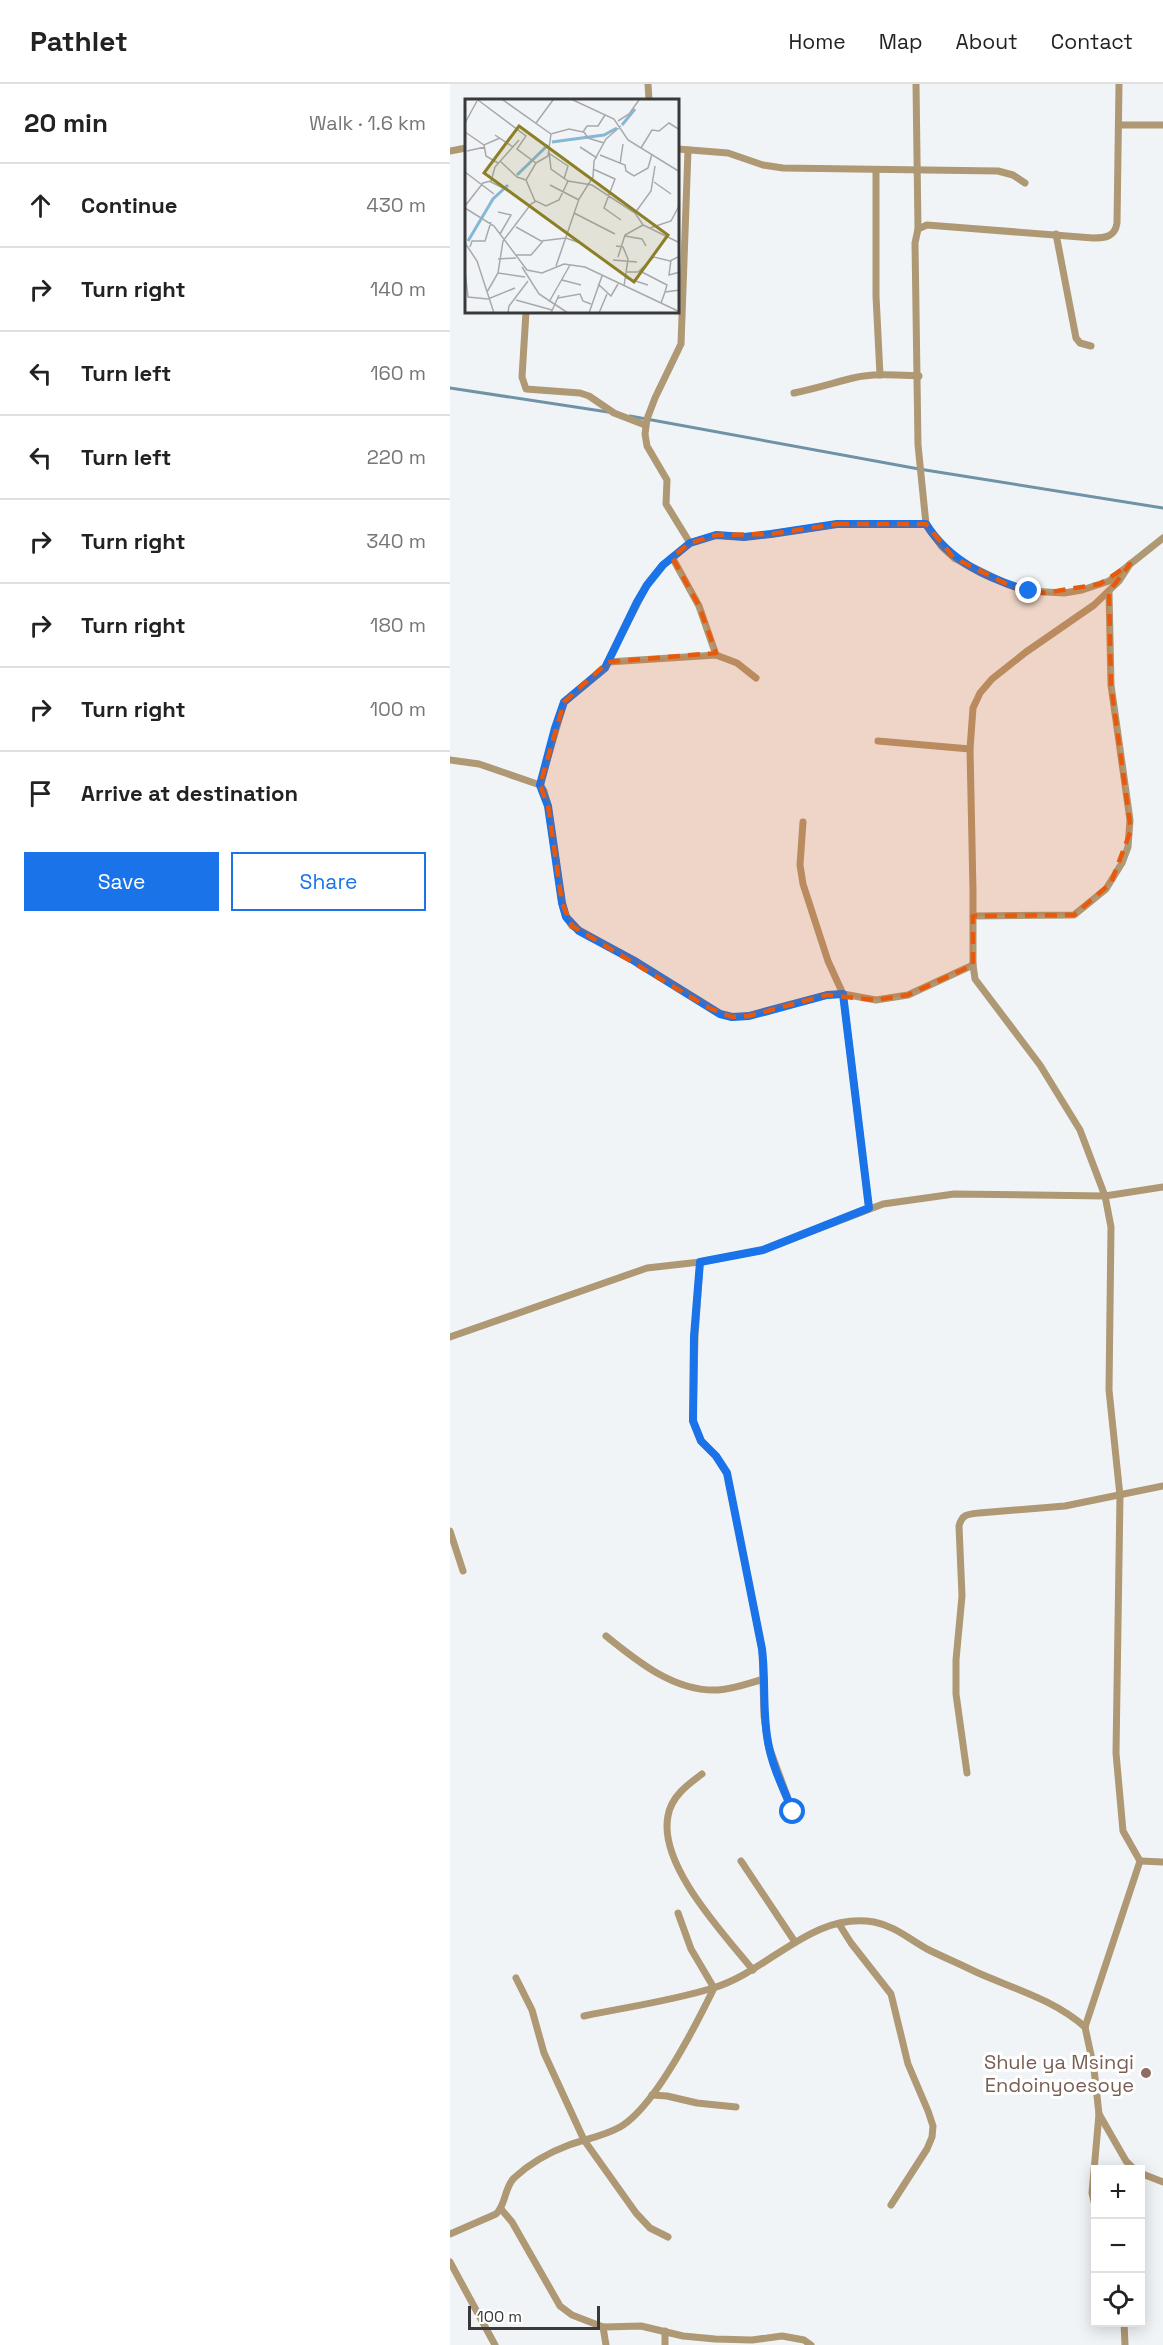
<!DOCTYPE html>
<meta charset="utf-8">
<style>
:root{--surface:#fff;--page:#f6f6f6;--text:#222;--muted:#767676;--line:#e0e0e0;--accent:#1a73e8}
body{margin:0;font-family:"Space Grotesk",sans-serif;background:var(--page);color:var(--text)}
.controls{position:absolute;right:18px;bottom:18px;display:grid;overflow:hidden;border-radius:0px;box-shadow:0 3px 15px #0003}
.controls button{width:54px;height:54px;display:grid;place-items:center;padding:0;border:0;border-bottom:2px solid var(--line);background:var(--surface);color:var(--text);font:30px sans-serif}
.scale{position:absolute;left:18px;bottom:15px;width:132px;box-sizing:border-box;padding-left:6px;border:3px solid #38393a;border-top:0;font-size:16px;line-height:21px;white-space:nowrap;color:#38393a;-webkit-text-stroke:4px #fff;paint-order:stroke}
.stop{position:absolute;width:18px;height:18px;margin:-14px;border:4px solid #1a73e8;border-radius:50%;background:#fff}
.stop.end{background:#1a73e8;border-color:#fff;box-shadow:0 2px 6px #0008}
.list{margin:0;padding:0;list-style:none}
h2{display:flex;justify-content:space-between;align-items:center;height:78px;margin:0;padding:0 24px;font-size:26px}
h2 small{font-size:20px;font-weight:400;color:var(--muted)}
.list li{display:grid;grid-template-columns:39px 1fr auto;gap:18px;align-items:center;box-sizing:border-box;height:84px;padding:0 24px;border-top:2px solid var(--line)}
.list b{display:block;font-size:22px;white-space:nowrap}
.list em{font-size:20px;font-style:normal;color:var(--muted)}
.actions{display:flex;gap:12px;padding:18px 24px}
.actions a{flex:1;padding:14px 0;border:2px solid var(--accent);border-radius:0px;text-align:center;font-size:21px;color:var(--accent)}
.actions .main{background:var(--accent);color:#fff}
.icon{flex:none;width:33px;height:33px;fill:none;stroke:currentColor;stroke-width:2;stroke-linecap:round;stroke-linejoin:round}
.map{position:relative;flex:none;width:713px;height:2261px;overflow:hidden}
header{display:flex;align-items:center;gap:36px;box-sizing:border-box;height:84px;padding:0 30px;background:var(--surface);border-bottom:2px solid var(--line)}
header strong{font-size:28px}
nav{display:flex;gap:33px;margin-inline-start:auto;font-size:21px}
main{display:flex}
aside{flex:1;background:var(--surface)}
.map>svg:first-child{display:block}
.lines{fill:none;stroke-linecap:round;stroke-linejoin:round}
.stream{stroke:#6f92a6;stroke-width:3}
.minor{stroke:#af9874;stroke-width:7}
.route{stroke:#1a73e8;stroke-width:8}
.marked{fill:#e8590c;fill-opacity:0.2;stroke:#e8590c;stroke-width:4.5;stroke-dasharray:12 8;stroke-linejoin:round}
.education-dot{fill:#8d6e63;stroke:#fff;stroke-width:2}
.labels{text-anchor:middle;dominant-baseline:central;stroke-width:6;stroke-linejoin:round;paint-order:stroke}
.education-label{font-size:20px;fill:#785e54;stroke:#fff;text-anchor:end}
.inset-river{fill:none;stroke:#86b8d5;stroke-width:3}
.inset-road{fill:none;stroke:#a7a9ab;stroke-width:1.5}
.view{fill:#8c7f26;fill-opacity:0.15;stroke:#8c7f26;stroke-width:3}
.inset-edge{fill:none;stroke:#38393a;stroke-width:3}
</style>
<header>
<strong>Pathlet</strong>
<nav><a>Home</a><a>Map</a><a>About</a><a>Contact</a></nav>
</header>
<main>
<aside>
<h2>20 min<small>Walk · 1.6 km</small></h2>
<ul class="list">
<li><svg class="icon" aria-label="ahead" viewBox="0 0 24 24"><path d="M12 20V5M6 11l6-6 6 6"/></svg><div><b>Continue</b></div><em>430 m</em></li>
<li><svg class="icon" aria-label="right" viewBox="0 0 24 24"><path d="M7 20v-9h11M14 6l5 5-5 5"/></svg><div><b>Turn right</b></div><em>140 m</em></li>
<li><svg class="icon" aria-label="left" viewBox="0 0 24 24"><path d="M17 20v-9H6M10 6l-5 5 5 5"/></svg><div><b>Turn left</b></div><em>160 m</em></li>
<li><svg class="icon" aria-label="left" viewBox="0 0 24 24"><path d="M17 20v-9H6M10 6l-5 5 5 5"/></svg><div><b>Turn left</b></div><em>220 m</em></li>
<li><svg class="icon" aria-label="right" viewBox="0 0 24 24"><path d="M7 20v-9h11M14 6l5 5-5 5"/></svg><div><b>Turn right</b></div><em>340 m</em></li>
<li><svg class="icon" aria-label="right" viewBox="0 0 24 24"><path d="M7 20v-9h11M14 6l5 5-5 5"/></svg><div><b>Turn right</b></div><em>180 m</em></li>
<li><svg class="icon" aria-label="right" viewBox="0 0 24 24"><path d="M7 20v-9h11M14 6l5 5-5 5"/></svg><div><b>Turn right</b></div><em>100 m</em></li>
<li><svg class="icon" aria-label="arrive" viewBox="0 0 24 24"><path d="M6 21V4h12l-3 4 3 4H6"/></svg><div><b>Arrive at destination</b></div></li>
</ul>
<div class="actions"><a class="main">Save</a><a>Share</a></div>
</aside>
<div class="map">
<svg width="713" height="2261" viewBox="0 0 713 2261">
<rect width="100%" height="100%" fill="#f1f4f7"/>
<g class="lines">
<g class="stream">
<path d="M0 304 158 328"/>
<path d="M180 332 469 385 713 424"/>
</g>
<g class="minor">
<path d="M198 0 199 16"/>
<path d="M466 0 468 145"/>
<path d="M669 0 667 139C665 153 655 154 643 154L477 141 468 145 465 159 468 361 476 440 492 463 504 474 559 501 579 507 614 509 632 506 659 497 713 454"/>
<path d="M669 41H713"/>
<path d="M228 65 278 69 313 81 333 84 548 87 563 91 575 99"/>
<path d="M238 66 231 260 205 314 197 335 195 350 197 362 217 396 216 420 240 459"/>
<path d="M0 67 16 64"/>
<path d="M426 87V212L430 291"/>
<path d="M606 150 626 254 630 259 641 262"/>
<path d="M76 228 72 293 76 305 130 309 139 312 164 329 195 341"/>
<path d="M344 309C364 305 383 299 403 294 424 289 447 291 469 292"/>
<path d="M222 473 249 522 266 571"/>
<path d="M158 578 266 571 287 579 306 594"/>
<path d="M428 657 520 665"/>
<path d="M0 676 29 680 90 701 94 707 98 722 112 819 116 833 122 842 183 876 270 930 282 933 299 932 377 911 393 910 426 916 458 911 523 881"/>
<path d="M90 701 114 618 155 583 197 501 213 481 240 459 266 451 294 453 321 450 387 440H476"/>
<path d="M353 738 350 781 353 800 378 877 393 910 419 1124"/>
<path d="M523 832 624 831 656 805 672 779 678 763 680 736 661 601 659 508"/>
<path d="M250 1178 245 1253 243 1337 251 1357 266 1372 277 1389 312 1565 314 1632 318 1660 343 1728"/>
<path d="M0 1253 197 1184 250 1178 313 1166 433 1120 504 1110 655 1112 713 1103"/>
<path d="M0 1447 13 1487"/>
<path d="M156 1552C188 1578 225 1608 268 1606 284 1605 299 1599 314 1595"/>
<path d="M517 1689 506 1610V1576L512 1512 509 1442C512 1430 518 1430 529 1429L615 1422 713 1402"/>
<path d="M252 1690C237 1701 221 1713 218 1732 208 1781 274 1850 303 1886"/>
<path d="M291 1777 345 1858"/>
<path d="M690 1777 713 1778"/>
<path d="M389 1840 401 1859 441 1910 458 1980 478 2027 483 2042 482 2053 477 2065 441 2121"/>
<path d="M66 1894 82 1926 94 1969 134 2056 186 2129 200 2144 218 2153"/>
<path d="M134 1932C177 1923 221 1917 263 1904 318 1888 362 1827 424 1838 445 1842 459 1855 477 1865 493 1873 510 1880 526 1888 564 1905 603 1915 635 1943"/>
<path d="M202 2011 217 2012 247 2019 286 2023"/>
<path d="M649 2030 676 2077 685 2086"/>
<path d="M690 2089 713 2098"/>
<path d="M51 2125 62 2138 110 2222 122 2231 153 2243 191 2242 233 2252 265 2255 302 2256 332 2252 354 2256 361 2261"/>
<path d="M646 2126 642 2109 649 2030 644 1985 635 1943 690 1777 673 1747 666 1669 670 1412 659 1306 661 1143 655 1112 630 1046 590 981 525 895 523 881V807L520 665 523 624 530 609 542 595 576 568 644 521 669 497 680 480"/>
<path d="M0 2150 46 2130C56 2121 54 2104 64 2094 79 2080 100 2068 119 2061 136 2055 154 2052 170 2043 205 2023 246 1941 264 1904L241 1865 228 1829"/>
<path d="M0 2178 45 2261"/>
<path d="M674 2238 675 2261"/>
<path d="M153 2243 156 2261"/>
<path d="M215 2261V2247"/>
</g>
</g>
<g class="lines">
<path class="route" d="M343 1728C334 1706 322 1682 318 1658 312 1627 316 1596 312 1565L277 1389 266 1372 251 1357 243 1337 244 1252 250 1178 313 1166 419 1124 393 910 377 911 299 932 282 933 270 930 183 876 129 847 116 833 112 819 98 722 90 701 105 644 114 618 155 584 187 518 197 501 213 481 240 459 266 451 294 453 321 450 387 440H476C500 478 537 494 579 507"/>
</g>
<path class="marked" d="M387 440H476L504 474 559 501 594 509 650 500 680 480 659 508 661 601 681 746 661 799 624 831 523 832V881L458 911 426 916 377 911 299 932 282 933 259 924 122 842 112 819 98 722 90 701 114 618 158 578 266 569 249 522 222 473 240 459 266 451 321 450Z"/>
<circle class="education-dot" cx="696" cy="1989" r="6"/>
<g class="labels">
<g class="education-label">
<text x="684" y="1978">Shule ya Msingi<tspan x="684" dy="23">Endoinyoesoye</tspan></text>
</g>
</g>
<g transform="translate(15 15)">
<rect width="214" height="214" fill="#f1f4f7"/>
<path class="inset-river" d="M157 26 170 10M87 43 139 36 152 29M52 76 83 46M3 142 28 100 43 86"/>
<path class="inset-road" d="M13 1 61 37 52 50 71 64 83 57 86 35M38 1 86 35 104 30 118 33 122 27H133L140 16M108 1 149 20 163 41 215 73M153 22 164 15 174 1M0 24 12 2M71 24 88 1M0 33 19 46 35 39M119 33 123 39 139 44M30 36 48 48M19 46 21 57 33 64M115 48 132 59M176 49 187 31 194 32 204 24 215 31M2 52 20 48M84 52 86 70 103 82 127 86 170 114 178 126 215 144M85 55 103 67 99 80M135 56 160 66 161 72 169 77 183 69 187 55M35 62 52 78 61 81M155 65 158 45M128 70 150 80 139 109 156 121M0 73 29 95M24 82 42 91M189 83 206 95M85 86 114 101M70 102 61 81 71 64M0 107 18 84 26 82 30 68 54 41M0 109 29 127 62 171 77 174 99 165 120 168 215 213M33 113 46 116 35 135M109 114 150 135M170 114 186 92 190 67M51 128 76 142 101 139 118 145M185 129 206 122 215 105M160 137 177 140 181 147M38 142 66 105 71 102 81 107 94 101 103 82M0 144 12 162 29 214M151 147 158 148 163 160 159 187M5 148 7 142H20L26 123M51 156H66L79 141M153 158 160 136 178 126M33 160 51 159M148 161 172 163M206 161 204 176 215 173M91 167 114 100 128 78 129 62 141 40 156 27M57 168 74 195 103 214M0 172 3 198 23 200 50 189M175 172 202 186 200 193M162 173H173L189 158 205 162 215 157M33 174 60 178M161 179 183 186M97 181 116 186M133 185 146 197 153 185M22 193 33 174 38 142M93 199 115 195 118 202 126 205M51 201 87 211M84 203 105 166M196 204 200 193 215 191M43 214 44 207 63 182M86 214 94 196M124 214 137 177M134 214 142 195"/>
<path class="view" d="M54 27 203 136 169 183 19 74Z"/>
<rect width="214" height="214" class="inset-edge"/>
</g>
</svg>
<div class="controls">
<button>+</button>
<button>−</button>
<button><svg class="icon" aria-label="locate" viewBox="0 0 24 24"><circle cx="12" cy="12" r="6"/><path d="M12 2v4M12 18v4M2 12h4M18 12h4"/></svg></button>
</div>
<div class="scale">100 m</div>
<div class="stop" style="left:343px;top:1728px"></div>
<div class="stop end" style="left:579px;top:507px"></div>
</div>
</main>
